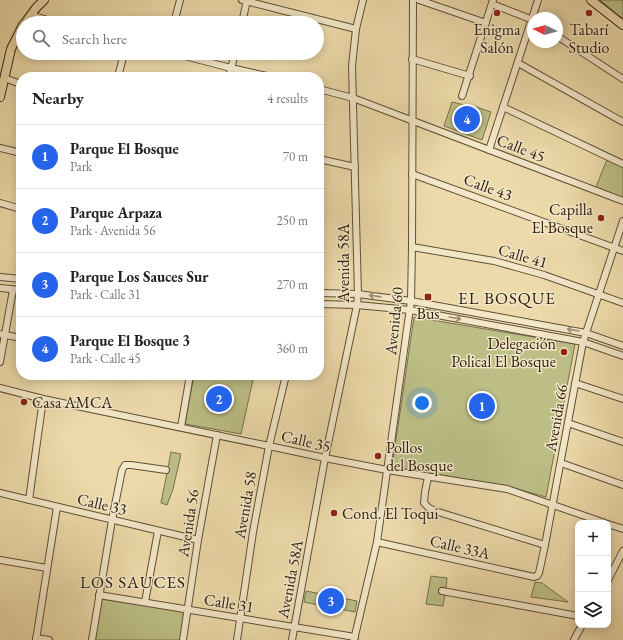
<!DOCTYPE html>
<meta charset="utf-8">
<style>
:root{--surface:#fff;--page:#f2f2f2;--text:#222;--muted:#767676;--line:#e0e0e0;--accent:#2563eb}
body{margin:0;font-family:"EB Garamond",serif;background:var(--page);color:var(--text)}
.controls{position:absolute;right:12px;bottom:12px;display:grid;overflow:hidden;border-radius:8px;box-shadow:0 2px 10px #0003}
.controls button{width:36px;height:36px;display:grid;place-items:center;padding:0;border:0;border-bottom:1px solid var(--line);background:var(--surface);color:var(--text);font:20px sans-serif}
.compass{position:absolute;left:527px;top:12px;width:36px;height:36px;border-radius:50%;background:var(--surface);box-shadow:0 2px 10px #0003;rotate:275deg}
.you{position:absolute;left:422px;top:403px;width:14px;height:14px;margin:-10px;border:3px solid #fff;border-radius:50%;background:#1a73e8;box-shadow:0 0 0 6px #1a73e833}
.badge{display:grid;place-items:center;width:26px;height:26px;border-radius:50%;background:var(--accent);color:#fff;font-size:13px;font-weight:700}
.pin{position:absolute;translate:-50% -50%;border:2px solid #fff;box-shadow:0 1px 4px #0006}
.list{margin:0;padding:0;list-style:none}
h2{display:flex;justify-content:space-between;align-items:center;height:52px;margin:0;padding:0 16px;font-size:17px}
h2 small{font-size:13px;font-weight:400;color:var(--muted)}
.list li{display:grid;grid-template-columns:26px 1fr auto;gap:12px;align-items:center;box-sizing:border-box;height:64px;padding:0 16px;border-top:1px solid var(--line)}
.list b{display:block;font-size:15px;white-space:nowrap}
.list p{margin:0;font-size:13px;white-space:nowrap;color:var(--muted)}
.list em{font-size:13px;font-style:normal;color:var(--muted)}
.icon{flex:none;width:22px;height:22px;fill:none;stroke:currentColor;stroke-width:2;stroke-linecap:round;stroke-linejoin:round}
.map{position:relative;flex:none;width:623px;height:640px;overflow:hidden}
.search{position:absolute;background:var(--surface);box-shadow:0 2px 10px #0003;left:16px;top:16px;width:308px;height:44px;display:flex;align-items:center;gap:10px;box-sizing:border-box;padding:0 14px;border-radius:22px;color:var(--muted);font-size:15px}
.panel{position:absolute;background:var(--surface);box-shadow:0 2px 10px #0003;left:16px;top:72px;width:308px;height:308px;border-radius:16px}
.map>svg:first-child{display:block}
.green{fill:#bcbe86;stroke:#76704c}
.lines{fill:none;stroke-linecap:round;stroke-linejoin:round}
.minor-casing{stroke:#5f5038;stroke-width:8}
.major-casing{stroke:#302212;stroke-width:10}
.minor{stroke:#f3e7c8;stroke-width:6}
.major{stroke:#eddaaa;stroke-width:8}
.oneway{stroke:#9b8e76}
.poi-dot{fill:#8f2418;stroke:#f3e7c8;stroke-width:1.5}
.labels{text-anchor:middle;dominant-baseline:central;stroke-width:3;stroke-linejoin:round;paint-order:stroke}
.poi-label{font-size:16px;fill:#302212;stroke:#f3e7c8}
.street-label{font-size:16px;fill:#302212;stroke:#f3e7c8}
.neighbourhood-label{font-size:17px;letter-spacing:1px;fill:#302212;stroke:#f3e7c8}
</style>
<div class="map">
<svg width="623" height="640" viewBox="0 0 623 640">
<rect width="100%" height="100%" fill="#eddaaa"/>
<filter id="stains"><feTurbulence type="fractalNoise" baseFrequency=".005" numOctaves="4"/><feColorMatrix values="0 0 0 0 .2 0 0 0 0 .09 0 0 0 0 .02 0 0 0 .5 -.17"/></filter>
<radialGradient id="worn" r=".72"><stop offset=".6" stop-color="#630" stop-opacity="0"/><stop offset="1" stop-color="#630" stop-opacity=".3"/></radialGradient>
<g class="green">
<path d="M600 0H623V16L622 18Z"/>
<path d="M452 102 468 106 470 105 491 112 482 140 444 126Z"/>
<path d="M608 157 623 164V198L596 187Z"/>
<path d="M414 317 575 344 546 497 507 486 392 467Z"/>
<path d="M194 375H254L241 434 185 424Z"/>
<path d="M171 452 181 454 173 489 167 505 161 503Z"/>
<path d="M431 576 447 578 446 588 441 587 440 593 445 594 443 606 426 604Z"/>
<path d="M535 582 542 583 568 602 531 597Z"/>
<path d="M306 591 357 601 355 612 304 602Z"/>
<path d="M101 599 185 612 181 640H95Z"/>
</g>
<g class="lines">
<g class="minor-casing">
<g id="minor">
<path d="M242 0 356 29"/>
<path d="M419 0 486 23"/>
<path d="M492 4 533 20"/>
<path d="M30 15 58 23"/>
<path d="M174 23 180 0"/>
<path d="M242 23 247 0"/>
<path d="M557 36 623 79"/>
<path d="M173 53 231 68 271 77"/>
<path d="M412 59 470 76"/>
<path d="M518 63 623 122"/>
<path d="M118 77 124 53"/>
<path d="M229 77 235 53"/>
<path d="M4 78 21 84"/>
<path d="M319 89 353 98 623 201"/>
<path d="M462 96 493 0"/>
<path d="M503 107 623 164"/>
<path d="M0 148 21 153"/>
<path d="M489 150 538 0"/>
<path d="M319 159 355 167"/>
<path d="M412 174 623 251"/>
<path d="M0 203 21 209"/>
<path d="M412 247 494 261 544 275 623 303"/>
<path d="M0 277 21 279"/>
<path d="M0 288 21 290"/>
<path d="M319 293 358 294 411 301 586 333 623 346"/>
<path d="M319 304 357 305 410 310 583 342 623 356"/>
<path d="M0 334 21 338"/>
<path d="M0 362 13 290"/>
<path d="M575 383 623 399"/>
<path d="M0 388 43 399 269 446 325 458 387 470 507 489 605 523"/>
<path d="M568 423 623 442"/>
<path d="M181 427 190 375"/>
<path d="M561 463 623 485"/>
<path d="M428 477 425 492 424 503 429 508 435 511 545 545"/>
<path d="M0 493 198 540"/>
<path d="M29 500 43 399"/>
<path d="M608 524 623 529"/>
<path d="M377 542 534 577 537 576 539 573 545 545 583 342 623 221"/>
<path d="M0 560 47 568"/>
<path d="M608 580 623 551"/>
<path d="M442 591 578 616"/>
<path d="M99 595 355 637"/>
<path d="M145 602 158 531"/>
<path d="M36 638 49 640"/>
<path d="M36 640 57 507"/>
<path d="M92 640 112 520 122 470 125 465H131L166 470"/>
<path d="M183 640 198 540 217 435"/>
<path d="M237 640 253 532 269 446 286 375"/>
<path d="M292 640 325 458 357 305 358 294 352 66 356 29 363 0"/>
<path d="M354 640 377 542 411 301 412 247 413 0"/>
<path d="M574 640 582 625"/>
</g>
</g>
<g class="major-casing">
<g id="major">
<path d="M591 0 623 25"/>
<path d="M25 23 36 8 44 0"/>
<path d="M0 97 11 49 23 25"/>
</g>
</g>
<use href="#minor" class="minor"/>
<use href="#major" class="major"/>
</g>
<defs><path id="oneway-shaft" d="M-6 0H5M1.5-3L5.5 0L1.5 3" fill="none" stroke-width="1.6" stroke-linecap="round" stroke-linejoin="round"/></defs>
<g class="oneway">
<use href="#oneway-shaft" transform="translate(375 296) rotate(-172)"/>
<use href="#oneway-shaft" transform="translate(455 318) rotate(10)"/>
<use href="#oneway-shaft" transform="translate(573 330) rotate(-170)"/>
</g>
<g class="poi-dot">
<circle cx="497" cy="13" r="4"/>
<circle cx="589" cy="13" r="4"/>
<circle cx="601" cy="218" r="4"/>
<rect x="424" y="293" width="8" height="8" rx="2"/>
<circle cx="564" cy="352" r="4"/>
<circle cx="24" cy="402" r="4"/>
<circle cx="378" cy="456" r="4"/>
<circle cx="334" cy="513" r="4"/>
</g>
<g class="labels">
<g class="poi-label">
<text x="497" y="29">Enigma<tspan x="497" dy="18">Salón</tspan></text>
<text x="589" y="29">Tabarí<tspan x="589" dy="18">Studio</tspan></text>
<text x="593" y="209" text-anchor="end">Capilla<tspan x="593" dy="18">El Bosque</tspan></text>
<text x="428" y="313">Bus</text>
<text x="556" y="343" text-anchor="end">Delegación<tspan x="556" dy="18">Polical El Bosque</tspan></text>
<text x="32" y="402" text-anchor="start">Casa AMCA</text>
<text x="386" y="447" text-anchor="start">Pollos<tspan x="386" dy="18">del Bosque</tspan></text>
<text x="342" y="513" text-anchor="start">Cond. El Toqui</text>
</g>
<g class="street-label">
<text transform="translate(521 148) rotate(21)">Calle 45</text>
<text transform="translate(488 187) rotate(20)">Calle 43</text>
<text transform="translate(523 256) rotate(16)">Calle 41</text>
<text transform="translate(343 263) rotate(-90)">Avenida 58A</text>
<text transform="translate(394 321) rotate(-84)">Avenida 60</text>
<text transform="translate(556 418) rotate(-80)">Avenida 66</text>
<text transform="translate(306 441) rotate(13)">Calle 35</text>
<text transform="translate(102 504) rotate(13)">Calle 33</text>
<text transform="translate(245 505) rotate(-80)">Avenida 58</text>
<text transform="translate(188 523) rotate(-81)">Avenida 56</text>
<text transform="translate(460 547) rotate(13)">Calle 33A</text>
<text transform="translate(290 579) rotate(-79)">Avenida 58A</text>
<text transform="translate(229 603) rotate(9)">Calle 31</text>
</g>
<g class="neighbourhood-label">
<text x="507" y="298">EL BOSQUE</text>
<text x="133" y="582">LOS SAUCES</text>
</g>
</g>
<rect width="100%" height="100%" filter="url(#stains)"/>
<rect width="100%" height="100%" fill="url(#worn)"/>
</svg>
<div class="controls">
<button>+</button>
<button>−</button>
<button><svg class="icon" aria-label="layers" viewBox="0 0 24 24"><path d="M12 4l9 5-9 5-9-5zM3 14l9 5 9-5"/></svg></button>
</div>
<svg class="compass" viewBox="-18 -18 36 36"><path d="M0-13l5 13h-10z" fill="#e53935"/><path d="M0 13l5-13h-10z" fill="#767676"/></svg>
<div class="you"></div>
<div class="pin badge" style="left:482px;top:406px">1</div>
<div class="pin badge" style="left:219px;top:399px">2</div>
<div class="pin badge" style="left:331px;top:601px">3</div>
<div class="pin badge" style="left:467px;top:119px">4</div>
<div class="search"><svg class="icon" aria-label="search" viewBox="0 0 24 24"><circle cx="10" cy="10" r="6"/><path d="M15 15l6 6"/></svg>Search here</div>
<section class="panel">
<h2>Nearby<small>4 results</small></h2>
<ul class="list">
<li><span class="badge">1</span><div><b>Parque El Bosque</b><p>Park</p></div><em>70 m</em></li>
<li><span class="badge">2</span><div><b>Parque Arpaza</b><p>Park · Avenida 56</p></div><em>250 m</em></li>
<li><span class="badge">3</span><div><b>Parque Los Sauces Sur</b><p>Park · Calle 31</p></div><em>270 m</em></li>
<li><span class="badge">4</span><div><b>Parque El Bosque 3</b><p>Park · Calle 45</p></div><em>360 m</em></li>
</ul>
</section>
</div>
